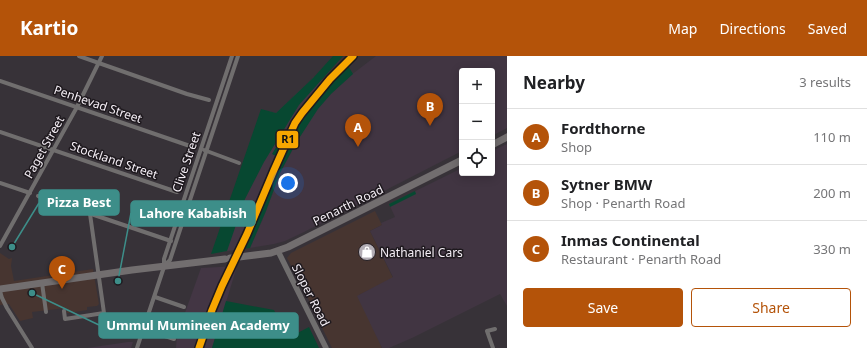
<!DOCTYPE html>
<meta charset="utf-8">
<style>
:root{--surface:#fff;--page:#f6f6f6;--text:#202124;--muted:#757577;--line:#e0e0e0;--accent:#b45309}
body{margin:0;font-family:"Noto Sans",sans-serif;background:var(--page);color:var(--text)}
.controls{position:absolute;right:12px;top:12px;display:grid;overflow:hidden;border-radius:4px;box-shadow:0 2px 10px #0003}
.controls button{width:36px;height:36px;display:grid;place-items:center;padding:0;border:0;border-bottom:1px solid var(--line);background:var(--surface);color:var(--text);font:20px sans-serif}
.you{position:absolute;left:288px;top:127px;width:14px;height:14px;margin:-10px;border:3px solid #fff;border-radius:50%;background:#1a73e8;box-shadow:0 0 0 6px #1a73e833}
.badge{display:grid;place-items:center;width:26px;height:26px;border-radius:50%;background:var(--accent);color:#fff;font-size:13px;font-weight:700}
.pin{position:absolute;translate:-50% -33px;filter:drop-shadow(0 1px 2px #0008)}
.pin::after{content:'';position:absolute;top:21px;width:14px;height:12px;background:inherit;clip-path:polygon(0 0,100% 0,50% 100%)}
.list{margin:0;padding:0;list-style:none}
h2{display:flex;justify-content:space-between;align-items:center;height:52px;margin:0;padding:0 16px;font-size:17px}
h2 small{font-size:13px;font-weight:400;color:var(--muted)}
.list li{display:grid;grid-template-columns:26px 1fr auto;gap:12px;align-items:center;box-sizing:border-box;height:56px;padding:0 16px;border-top:1px solid var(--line)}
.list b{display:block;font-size:15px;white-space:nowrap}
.list p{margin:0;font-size:13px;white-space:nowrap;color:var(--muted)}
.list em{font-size:13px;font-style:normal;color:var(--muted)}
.actions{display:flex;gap:8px;padding:12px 16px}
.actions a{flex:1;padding:9px 0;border:1px solid var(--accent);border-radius:4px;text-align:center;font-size:14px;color:var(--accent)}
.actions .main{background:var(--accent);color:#fff}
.icon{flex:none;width:22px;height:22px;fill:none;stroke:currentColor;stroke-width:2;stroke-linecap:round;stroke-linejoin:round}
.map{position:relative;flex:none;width:507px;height:292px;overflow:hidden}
header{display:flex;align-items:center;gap:24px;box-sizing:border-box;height:56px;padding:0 20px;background:var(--accent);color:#fff}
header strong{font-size:19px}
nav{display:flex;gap:22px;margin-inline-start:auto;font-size:14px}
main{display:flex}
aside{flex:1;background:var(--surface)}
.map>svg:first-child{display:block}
.commercial{fill:#473530}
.industrial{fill:#413542}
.built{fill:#433644}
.green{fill:#074831}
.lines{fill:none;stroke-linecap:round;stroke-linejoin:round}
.minor{stroke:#706e6e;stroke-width:4}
.tertiary{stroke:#706e6e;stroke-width:5.5}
.primary{stroke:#726e6f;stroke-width:7}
.rail-casing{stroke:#6a686b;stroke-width:3}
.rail{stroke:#1e191e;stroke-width:1.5;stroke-dasharray:4.5;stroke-linecap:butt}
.rail-1-casing{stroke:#1e191e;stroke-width:10}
.rail-1{stroke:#f7a600;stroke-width:7}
.labels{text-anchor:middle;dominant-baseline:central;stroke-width:3;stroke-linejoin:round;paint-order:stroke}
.street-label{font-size:12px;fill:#f5eff6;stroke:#1e191e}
.poi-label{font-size:12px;fill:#f5eff6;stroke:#1e191e;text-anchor:start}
.leader{fill:none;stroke:#3d8e89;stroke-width:1.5}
.callout-dot{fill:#3d8e89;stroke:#1e191e;stroke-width:1.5}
.callout{fill:#3d8e89;stroke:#3d8e89;stroke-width:1.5}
.callout-label{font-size:13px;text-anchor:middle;font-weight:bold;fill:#fff}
.line-badge{stroke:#1e191e;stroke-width:1.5}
.pale-badge-label{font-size:11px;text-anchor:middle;font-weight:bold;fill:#111}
</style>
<header>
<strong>Kartio</strong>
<nav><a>Map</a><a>Directions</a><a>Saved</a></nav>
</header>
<main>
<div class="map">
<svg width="507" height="292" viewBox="0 0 507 292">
<rect width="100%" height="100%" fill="#373238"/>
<g class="commercial">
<path d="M375 155 382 169 370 175 393 222 359 239 382 292H332L313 253 310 246 287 202 291 197Z"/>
<path d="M0 197 9 203 12 202 11 210 14 225 93 213 99 248 97 250 87 251V254L69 257H67L66 252 32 256 33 262 20 265 9 248 0 249Z"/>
</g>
<g class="industrial">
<path d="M376 0H507V72L492 80V15H462V95L304 176 285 185 274 188 250 192 266 155 280 117 296 87 315 54 342 26Z"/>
<path d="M507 88V250L500 238 412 282 389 292H382L357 240 393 221 370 175 382 169 381 167 395 161 389 148 456 115 462 111V117H492V95Z"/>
</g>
<g class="built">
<path d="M314 21 322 23 333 34 315 54 296 87 280 117 266 155 250 192 219 196 268 55 276 57Z"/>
<path d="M237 210 231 230 212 292H176L177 279 201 212Z"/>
<path d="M128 286H133L131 292H87Z"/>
</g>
<g class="green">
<path d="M333 0H343L299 49 264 106 245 143 227 195 211 198 261 53 276 57 314 21Z"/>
<path d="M347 8 353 18 331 38 318 53 296 87 280 117 266 155 250 192 244 193 255 168 278 111 300 64 323 34Z"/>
<path d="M281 83H283L285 85 278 101 272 98Z"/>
<path d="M415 135 416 138 390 151 389 148Z"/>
<path d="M226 245 274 254 288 282 309 271 319 292H212Z"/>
</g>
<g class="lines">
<g class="minor">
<path d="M79 0 187 38 209 44"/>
<path d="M0 25 190 90"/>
<path d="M0 76 177 136"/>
<path d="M204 94 239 107"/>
<path d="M0 127 30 137"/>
<path d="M38 140 171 185"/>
<path d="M0 190 77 51 102 0"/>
<path d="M164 210 170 204 238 0"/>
<path d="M42 227 46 256"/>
<path d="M0 235 2 242 7 252 32 292"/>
<path d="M155 241 184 251"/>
<path d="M64 255 65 263 104 257 90 158"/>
<path d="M144 273 174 283"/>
<path d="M137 292 164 211V203L232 0"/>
<path d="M493 292 487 275 495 273"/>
</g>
<path class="tertiary" d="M278 195 326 292"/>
<g class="primary">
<path d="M492 89 507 81"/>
<path d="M239 201 271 197 288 191 462 104"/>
<path d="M230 202H234"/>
<path d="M0 233 132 214 225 203"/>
</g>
<g class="rail-casing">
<path id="rail" d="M198 292 203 271"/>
</g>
<use href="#rail" class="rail"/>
<g class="rail-1-casing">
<path id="rail-1" d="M199 292 212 254 222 230 247 178 274 114 295 67 302 57 330 23 353 0"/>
</g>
<use href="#rail-1" class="rail-1"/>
</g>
<defs>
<g id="shop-disc" transform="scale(0.9)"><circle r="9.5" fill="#b2adb4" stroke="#1e191e"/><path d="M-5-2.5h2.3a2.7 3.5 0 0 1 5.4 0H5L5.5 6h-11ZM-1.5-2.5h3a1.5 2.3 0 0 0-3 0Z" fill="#fff"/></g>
</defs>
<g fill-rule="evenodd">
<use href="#shop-disc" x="367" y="196"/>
</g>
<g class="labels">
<g class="street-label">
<text transform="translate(98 48) rotate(19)">Penhevad Street</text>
<text transform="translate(44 91) rotate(-61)">Paget Street</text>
<text transform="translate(114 104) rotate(19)">Stockland Street</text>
<text transform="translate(186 106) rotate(-71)">Clive Street</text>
<text transform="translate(348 149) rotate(-26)">Penarth Road</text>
<text transform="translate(311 239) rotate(63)">Sloper Road</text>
</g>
<g class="poi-label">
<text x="380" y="196">Nathaniel Cars</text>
</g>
</g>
<path class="leader" d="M12 191L39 147M118 225L131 157M32 237L99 269"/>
<g class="callout-dot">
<circle cx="12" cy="191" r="4"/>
<circle cx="118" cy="225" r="4"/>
<circle cx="32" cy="237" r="4"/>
</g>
<g class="callout">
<rect x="39" y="134" width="80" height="25" rx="4"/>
<rect x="131" y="145" width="124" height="25" rx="4"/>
<rect x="99" y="257" width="199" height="25" rx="4"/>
</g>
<g class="callout-label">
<text x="79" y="151">Pizza Best</text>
<text x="193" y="162">Lahore Kababish</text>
<text x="198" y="274">Ummul Mumineen Academy</text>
</g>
<rect class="line-badge" x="276" y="74" width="23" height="19" rx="4" fill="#f7a600"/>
<g class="pale-badge-label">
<text x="288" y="87">R1</text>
</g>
</svg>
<div class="controls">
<button>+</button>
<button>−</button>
<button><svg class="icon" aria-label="locate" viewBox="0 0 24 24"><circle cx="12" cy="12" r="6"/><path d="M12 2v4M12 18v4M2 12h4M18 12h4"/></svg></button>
</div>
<div class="you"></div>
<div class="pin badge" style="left:358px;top:91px">A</div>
<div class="pin badge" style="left:430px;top:70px">B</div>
<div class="pin badge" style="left:62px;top:233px">C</div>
</div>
<aside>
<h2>Nearby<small>3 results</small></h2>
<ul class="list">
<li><span class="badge">A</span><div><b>Fordthorne</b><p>Shop</p></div><em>110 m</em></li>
<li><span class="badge">B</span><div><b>Sytner BMW</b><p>Shop · Penarth Road</p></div><em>200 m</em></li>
<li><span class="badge">C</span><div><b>Inmas Continental</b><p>Restaurant · Penarth Road</p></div><em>330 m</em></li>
</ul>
<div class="actions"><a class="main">Save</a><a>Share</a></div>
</aside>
</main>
